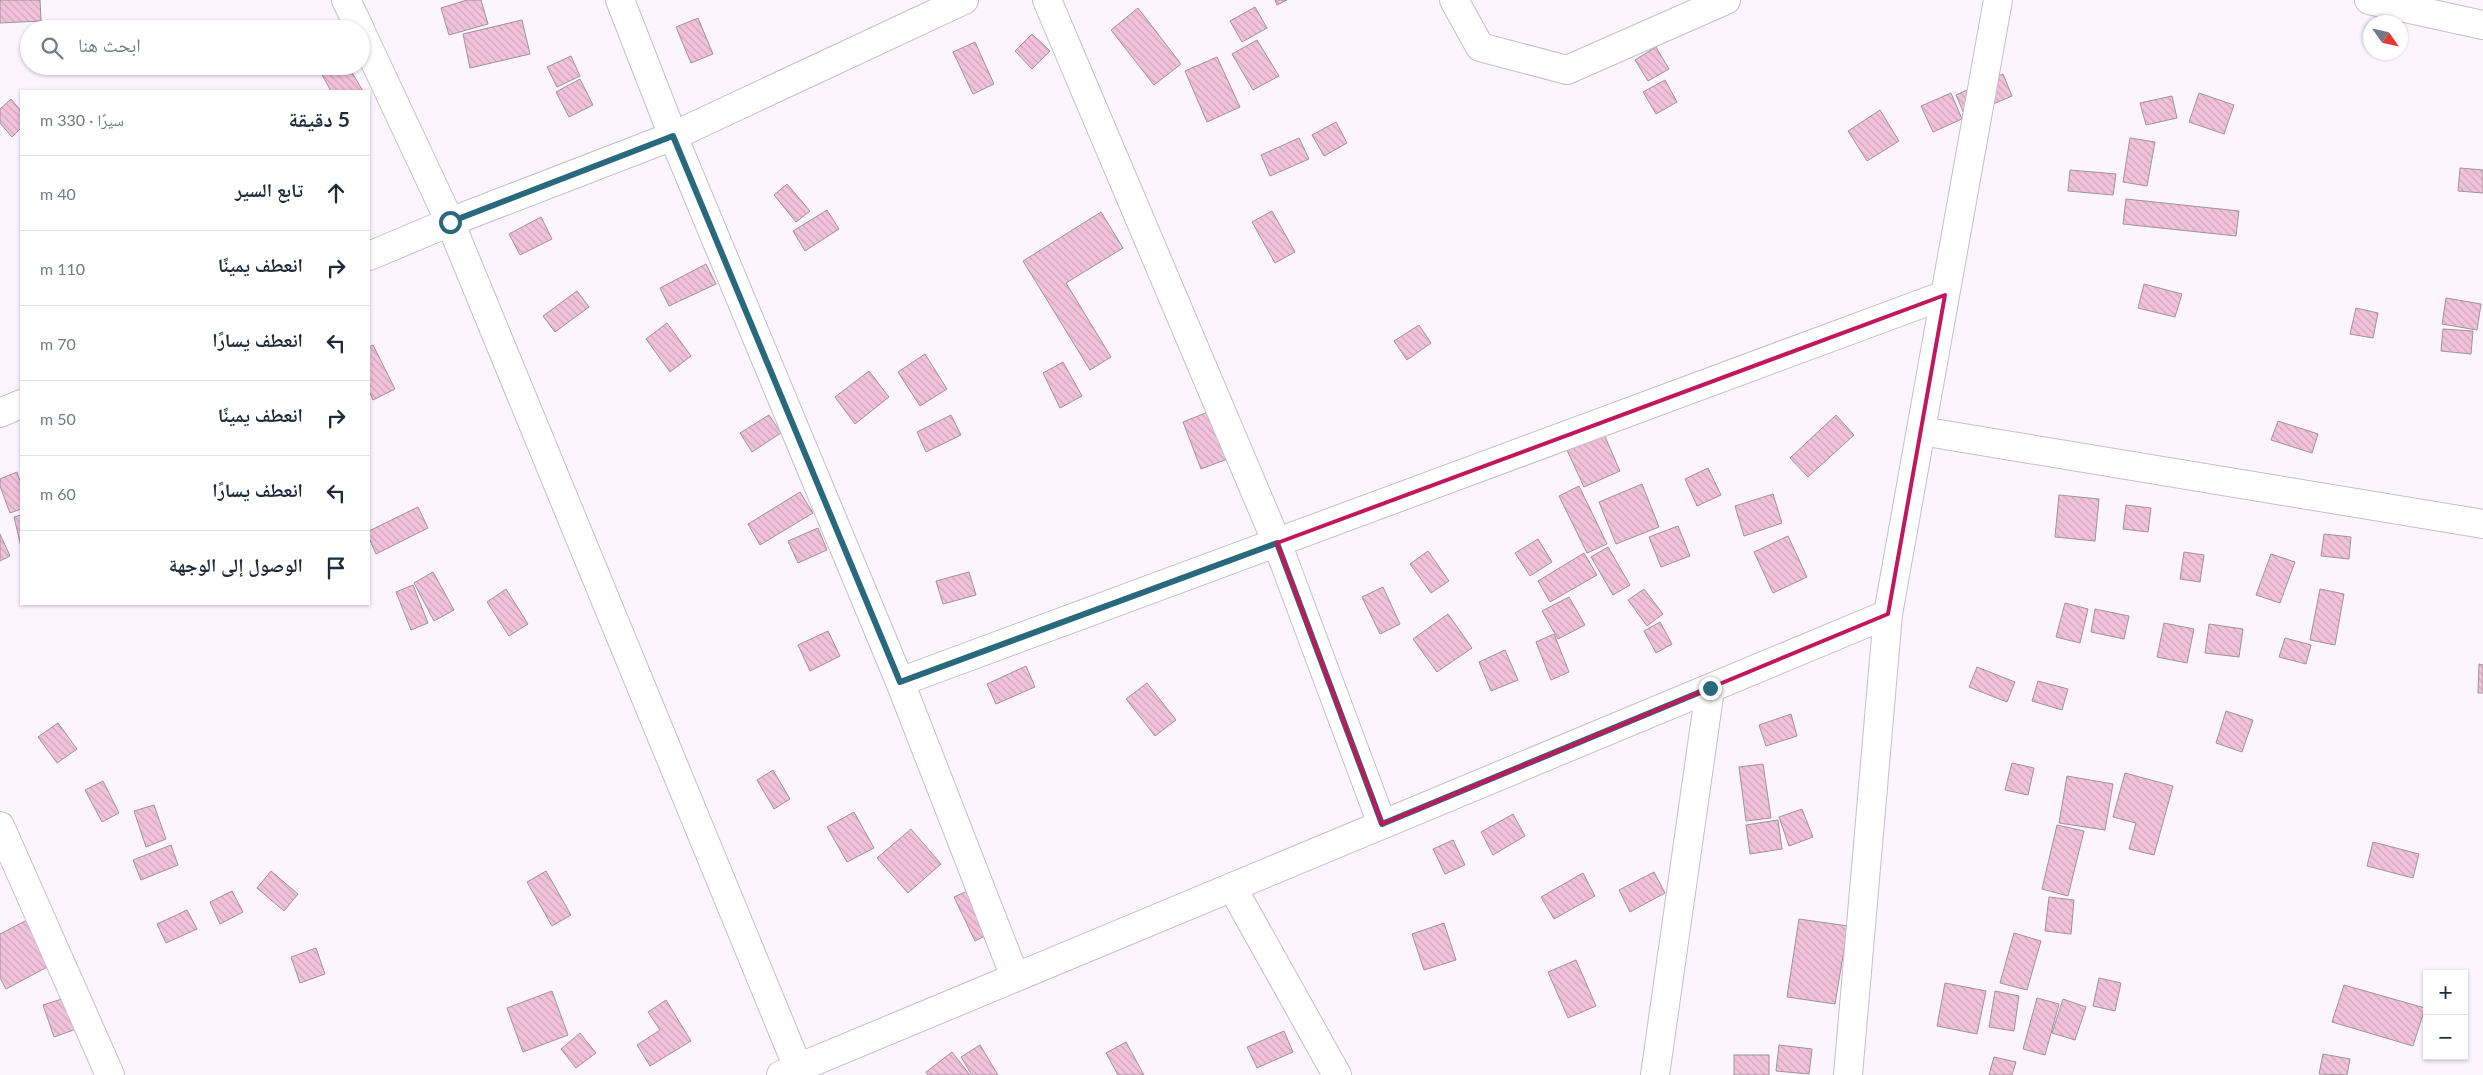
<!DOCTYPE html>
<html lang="ar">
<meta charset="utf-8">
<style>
:root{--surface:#fff;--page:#f2f2f3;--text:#1f2937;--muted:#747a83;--line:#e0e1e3}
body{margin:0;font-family:Lato,"Noto Naskh Arabic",sans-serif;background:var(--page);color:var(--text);direction:rtl}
.controls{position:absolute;right:15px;bottom:15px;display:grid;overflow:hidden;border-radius:0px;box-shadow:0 1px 4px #0004}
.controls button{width:45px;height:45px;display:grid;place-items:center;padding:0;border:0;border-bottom:1px solid var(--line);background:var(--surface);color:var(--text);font:25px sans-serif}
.compass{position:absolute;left:2363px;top:15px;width:45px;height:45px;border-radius:50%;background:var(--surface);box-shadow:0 1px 4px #0004;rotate:124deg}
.stop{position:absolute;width:15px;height:15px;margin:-11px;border:4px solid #29697d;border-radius:50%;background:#fff}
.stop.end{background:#29697d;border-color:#fff;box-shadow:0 1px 5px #0008}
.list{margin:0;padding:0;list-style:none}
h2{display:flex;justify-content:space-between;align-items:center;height:65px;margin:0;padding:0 20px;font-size:21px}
h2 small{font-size:16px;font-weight:400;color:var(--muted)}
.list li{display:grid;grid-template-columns:32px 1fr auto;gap:15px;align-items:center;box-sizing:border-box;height:75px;padding:0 20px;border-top:1px solid var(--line)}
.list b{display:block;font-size:19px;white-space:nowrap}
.list em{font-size:16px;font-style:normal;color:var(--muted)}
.icon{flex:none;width:28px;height:28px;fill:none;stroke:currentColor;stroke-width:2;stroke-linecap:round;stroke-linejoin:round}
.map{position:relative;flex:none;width:2483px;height:1075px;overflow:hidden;direction:ltr}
.search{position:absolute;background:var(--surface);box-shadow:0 1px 4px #0004;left:20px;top:20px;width:350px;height:55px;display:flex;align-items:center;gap:12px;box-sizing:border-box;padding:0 18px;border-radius:28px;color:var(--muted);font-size:19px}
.panel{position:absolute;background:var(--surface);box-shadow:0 1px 4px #0004;left:20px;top:90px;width:350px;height:515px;border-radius:0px;direction:rtl}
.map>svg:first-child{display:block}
.building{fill:url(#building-back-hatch);stroke:#9e9499}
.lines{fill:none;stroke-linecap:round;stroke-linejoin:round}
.street-casing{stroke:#c5bfc8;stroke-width:30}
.street{stroke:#fff;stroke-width:28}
.route{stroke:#29697d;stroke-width:6}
.marked{fill:none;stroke:#c2185b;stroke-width:4;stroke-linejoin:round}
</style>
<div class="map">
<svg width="2483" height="1075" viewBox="0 0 2483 1075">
<defs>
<pattern id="building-back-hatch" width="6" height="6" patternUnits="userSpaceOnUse" patternTransform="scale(1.25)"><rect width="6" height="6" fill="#f2c2dc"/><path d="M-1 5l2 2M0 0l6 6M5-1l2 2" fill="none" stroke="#cfa6bc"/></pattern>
</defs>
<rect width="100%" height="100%" fill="#fcf5ff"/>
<g class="building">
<path d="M0 0H40L41 21 0 23Z"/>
<path d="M467 0H481L488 24 449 35 441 8Z"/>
<path d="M1275 0H1287L1277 5Z"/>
<path d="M1255 7 1267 28 1242 42 1230 21Z"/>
<path d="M1138 8 1181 64 1154 85 1111 30Z"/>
<path d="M698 18 713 54 691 63 676 27Z"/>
<path d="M522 20 530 54 470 68 463 34Z"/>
<path d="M1032 34 1050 51 1032 69 1015 51Z"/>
<path d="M1257 40 1279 76 1253 90 1232 54Z"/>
<path d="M975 42 994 84 973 94 953 52Z"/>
<path d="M1656 47 1669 69 1648 81 1635 60Z"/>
<path d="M571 56 580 76 557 87 547 67Z"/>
<path d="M1217 57 1240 107 1207 122 1185 71Z"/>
<path d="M317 66H348L363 91H331Z"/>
<path d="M2003 74 2012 96 1965 116 1956 95Z"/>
<path d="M580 79 593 105 569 117 556 92Z"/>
<path d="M1665 80 1677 102 1656 114 1643 92Z"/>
<path d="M1951 93 1962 119 1933 132 1921 106Z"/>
<path d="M2199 93 2234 105 2224 134 2189 122Z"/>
<path d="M2172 96 2177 118 2146 125 2140 103Z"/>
<path d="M11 99 21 111V128L12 137 0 123V109Z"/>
<path d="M1880 110 1899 141 1867 161 1848 131Z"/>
<path d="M1336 122 1347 143 1324 156 1312 135Z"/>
<path d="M1299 138 1309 159 1270 176 1261 155Z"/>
<path d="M2130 138 2155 142 2147 186 2123 182Z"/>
<path d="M2460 168 2483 170V193L2458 191Z"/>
<path d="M2070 170 2116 174 2113 195 2068 191Z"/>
<path d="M787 184 810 211 796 222 774 195Z"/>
<path d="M2126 199 2239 211 2236 236 2123 224Z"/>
<path d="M827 210 839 229 805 251 793 231Z"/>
<path d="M1272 211 1295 252 1275 263 1252 222Z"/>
<path d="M1101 212 1123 248 1066 283 1111 357 1090 370 1023 261Z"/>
<path d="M541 217 552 239 520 255 509 234Z"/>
<path d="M706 264 716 284 669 306 660 288Z"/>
<path d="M2144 284 2182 294 2175 317 2138 308Z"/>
<path d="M577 291 589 307 555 332 543 316Z"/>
<path d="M2446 298 2481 304 2477 330 2442 324Z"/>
<path d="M2356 308 2378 313 2373 338 2350 334Z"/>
<path d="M667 323 691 356 670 372 646 339Z"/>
<path d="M1419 325 1431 343 1407 360 1394 341Z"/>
<path d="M2443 329 2473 331 2471 354 2441 351Z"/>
<path d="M373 345 395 389 373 400 369 391V347Z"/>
<path d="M925 354 947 389 920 406 898 372Z"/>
<path d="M1063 362 1082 396 1060 408 1043 373Z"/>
<path d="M869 371 889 397 855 424 835 397Z"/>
<path d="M1213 410 1230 458 1201 469 1183 422Z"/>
<path d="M769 415 781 433 752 452 740 433Z"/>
<path d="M951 415 961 435 926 452 917 432Z"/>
<path d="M1836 415 1854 435 1808 477 1790 458Z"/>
<path d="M2278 421 2318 434 2312 453 2271 440Z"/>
<path d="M1603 432 1620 471 1584 487 1566 448Z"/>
<path d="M1708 468 1721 495 1697 506 1685 479Z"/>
<path d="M17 472 21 484V509L10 513 0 486V479Z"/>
<path d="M1642 484 1659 527 1616 544 1599 502Z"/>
<path d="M1579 486 1607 544 1587 553 1559 496Z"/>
<path d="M800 492 813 513 760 545 748 524Z"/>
<path d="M1773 494 1782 523 1744 536 1735 506Z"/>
<path d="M2059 495 2099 499 2095 541 2055 537Z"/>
<path d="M2126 505 2151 508 2148 532 2123 529Z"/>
<path d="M418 507 428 528 376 554 369 538V531Z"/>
<path d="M21 515V547L14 517Z"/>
<path d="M1678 526 1690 556 1661 567 1649 537Z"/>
<path d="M818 528 827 550 798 563 788 541Z"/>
<path d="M0 534 10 556 0 561Z"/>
<path d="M2324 534 2351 537 2349 559 2321 556Z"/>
<path d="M1788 536 1807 577 1773 593 1754 552Z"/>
<path d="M1538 539 1552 562 1530 576 1515 553Z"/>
<path d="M1608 547 1630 585 1613 595 1591 557Z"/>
<path d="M1428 551 1449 581 1431 593 1410 564Z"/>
<path d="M2184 552 2204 555 2200 582 2180 579Z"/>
<path d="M1584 553 1597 575 1550 602 1538 581Z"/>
<path d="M2271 554 2295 562 2280 603 2256 595Z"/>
<path d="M433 572 454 610 434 621 414 583Z"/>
<path d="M969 572 976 595 943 604 936 581Z"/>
<path d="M413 585 428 623 411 630 396 592Z"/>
<path d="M1383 587 1400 624 1380 634 1362 597Z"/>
<path d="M506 589 528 624 509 636 487 602Z"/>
<path d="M1644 589 1663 614 1647 626 1628 600Z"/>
<path d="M2320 589 2344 594 2335 645 2310 640Z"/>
<path d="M1569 597 1585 625 1558 639 1542 611Z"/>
<path d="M2065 603 2088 609 2080 643 2056 637Z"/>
<path d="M2095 609 2129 616 2124 639 2091 632Z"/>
<path d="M1448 614 1472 648 1437 672 1413 639Z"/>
<path d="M1660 622 1672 644 1656 653 1644 631Z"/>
<path d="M2164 623 2194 629 2187 663 2157 657Z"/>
<path d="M2209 624 2243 629 2239 657 2205 653Z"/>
<path d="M828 631 840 656 810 671 798 645Z"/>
<path d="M1554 634 1569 672 1551 680 1536 642Z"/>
<path d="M2285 638 2311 645 2306 664 2279 657Z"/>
<path d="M1505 650 1518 680 1491 691 1479 662Z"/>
<path d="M2479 664 2483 665V693H2478Z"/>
<path d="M1026 666 1035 687 996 704 987 684Z"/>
<path d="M1977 667 2015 682 2007 702 1969 687Z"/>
<path d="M2038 681 2068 689 2062 710 2032 701Z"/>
<path d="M1147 683 1176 720 1155 736 1126 699Z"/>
<path d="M2226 711 2253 720 2242 752 2216 743Z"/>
<path d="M1791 714 1797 736 1766 746 1759 725Z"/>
<path d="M58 723 77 749 57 763 38 737Z"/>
<path d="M2012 763 2034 768 2028 795 2005 790Z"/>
<path d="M1763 764 1771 818 1746 821 1739 767Z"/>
<path d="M773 770 790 799 774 809 757 780Z"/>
<path d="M2125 773 2173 786 2154 855 2129 849 2136 823 2113 817Z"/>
<path d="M2067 776 2113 784 2105 830 2059 823Z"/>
<path d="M103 781 119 813 102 822 85 790Z"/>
<path d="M154 805 166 839 146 847 134 811Z"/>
<path d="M1802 809 1813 837 1789 846 1779 817Z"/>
<path d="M854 812 874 848 847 862 827 827Z"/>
<path d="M1513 814 1525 836 1493 855 1481 832Z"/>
<path d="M1778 820 1782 849 1750 854 1746 825Z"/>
<path d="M2057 825 2084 831 2068 896 2042 889Z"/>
<path d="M911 829 941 864 908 893 877 858Z"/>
<path d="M1453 840 1465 865 1445 874 1433 849Z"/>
<path d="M2373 842 2419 854 2413 878 2367 866Z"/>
<path d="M171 845 178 865 141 880 133 860Z"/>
<path d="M271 871 298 894 284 911 257 888Z"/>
<path d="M546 871 571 915 552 926 527 882Z"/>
<path d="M1654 872 1665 893 1630 912 1619 890Z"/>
<path d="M1583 873 1595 896 1554 919 1541 897Z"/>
<path d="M974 888 995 931 975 941 954 897Z"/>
<path d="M232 891 243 912 220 924 210 902Z"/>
<path d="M2049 897 2074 900 2071 934 2045 931Z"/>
<path d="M187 910 197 929 166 943 157 924Z"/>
<path d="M1799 919 1848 926 1835 1004 1787 997Z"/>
<path d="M27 920 51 965 6 989 0 978V934Z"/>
<path d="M1444 923 1456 960 1424 970 1412 934Z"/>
<path d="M2014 933 2041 941 2027 990 2000 983Z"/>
<path d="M316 948 325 974 300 983 291 957Z"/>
<path d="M1576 960 1596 1006 1568 1018 1548 972Z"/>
<path d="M2099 978 2121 983 2115 1011 2093 1006Z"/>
<path d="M1945 983 1986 991 1977 1034 1937 1026Z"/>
<path d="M2344 985 2425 1008 2413 1046 2332 1022Z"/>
<path d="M552 991 568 1035 523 1052 507 1008Z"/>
<path d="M1995 991 2019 996 2014 1031 1989 1027Z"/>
<path d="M68 997 79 1028 54 1037 43 1005Z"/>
<path d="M2037 998 2059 1004 2045 1055 2023 1049Z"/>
<path d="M2063 999 2086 1007 2075 1040 2052 1033Z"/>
<path d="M666 1000 691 1041 650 1066 637 1045 660 1030 648 1012Z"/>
<path d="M1284 1031 1293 1052 1257 1068 1247 1047Z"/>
<path d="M580 1033 596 1053 576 1068 561 1049Z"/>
<path d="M1126 1042 1144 1075H1118L1106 1053Z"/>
<path d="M980 1045 998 1075H972L961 1057Z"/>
<path d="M1779 1045 1812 1049 1809 1074 1776 1071Z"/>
<path d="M952 1052 970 1075H928L926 1072Z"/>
<path d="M2323 1054 2350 1059 2347 1075 2319 1074Z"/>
<rect x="1734" y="1055" width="35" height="20"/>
<path d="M1994 1057 2016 1062 2012 1075H1989Z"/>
</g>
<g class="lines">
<g class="street-casing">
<g id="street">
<path d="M346 0 360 29"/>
<path d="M620 0 673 136 900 682 1015 977"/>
<path d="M1047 0 1277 543 1382 824"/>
<path d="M1454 0 1480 47 1567 70 1726 0"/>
<path d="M2369 0 2483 25"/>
<path d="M361 32 450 222 801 1075"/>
<path d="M369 256 450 222 673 136 964 0"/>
<path d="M0 413 21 404"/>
<path d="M1921 431 2483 524"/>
<path d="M900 682 1945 295"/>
<path d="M0 826 110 1075"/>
<path d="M1232 887 1337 1075"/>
<path d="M781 1075 1888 614"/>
<path d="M1655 1075 1710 689"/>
<path d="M1848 1075 1888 614 1998 0"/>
</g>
</g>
<use href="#street" class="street"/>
</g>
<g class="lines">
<path class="route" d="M450 222 673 136 900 682 1277 543 1382 824 1710 688"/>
</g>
<path class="marked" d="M1945 295 1888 614 1382 824 1277 543Z"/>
</svg>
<div class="controls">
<button>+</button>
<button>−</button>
</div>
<svg class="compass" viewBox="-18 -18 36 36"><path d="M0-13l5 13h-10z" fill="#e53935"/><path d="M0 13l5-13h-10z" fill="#747a83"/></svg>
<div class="stop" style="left:450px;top:222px"></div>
<div class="stop end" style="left:1710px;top:688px"></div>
<div class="search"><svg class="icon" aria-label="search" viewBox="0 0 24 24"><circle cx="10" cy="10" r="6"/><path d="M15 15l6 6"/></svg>ابحث هنا</div>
<section class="panel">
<h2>5 دقيقة<small>سيرًا · 330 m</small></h2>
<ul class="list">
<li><svg class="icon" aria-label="ahead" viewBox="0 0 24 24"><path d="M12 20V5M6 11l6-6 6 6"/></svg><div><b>تابع السير</b></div><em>40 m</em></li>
<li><svg class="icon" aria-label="right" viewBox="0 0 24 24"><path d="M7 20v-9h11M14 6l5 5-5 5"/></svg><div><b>انعطف يمينًا</b></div><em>110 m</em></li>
<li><svg class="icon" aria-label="left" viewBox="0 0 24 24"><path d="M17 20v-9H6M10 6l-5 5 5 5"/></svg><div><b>انعطف يسارًا</b></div><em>70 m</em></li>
<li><svg class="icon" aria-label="right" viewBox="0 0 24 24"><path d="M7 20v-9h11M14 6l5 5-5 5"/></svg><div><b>انعطف يمينًا</b></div><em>50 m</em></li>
<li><svg class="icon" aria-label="left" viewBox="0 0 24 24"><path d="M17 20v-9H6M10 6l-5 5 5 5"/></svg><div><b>انعطف يسارًا</b></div><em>60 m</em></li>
<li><svg class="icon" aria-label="arrive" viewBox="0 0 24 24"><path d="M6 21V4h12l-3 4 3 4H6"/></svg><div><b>الوصول إلى الوجهة</b></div></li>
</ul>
</section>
</div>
